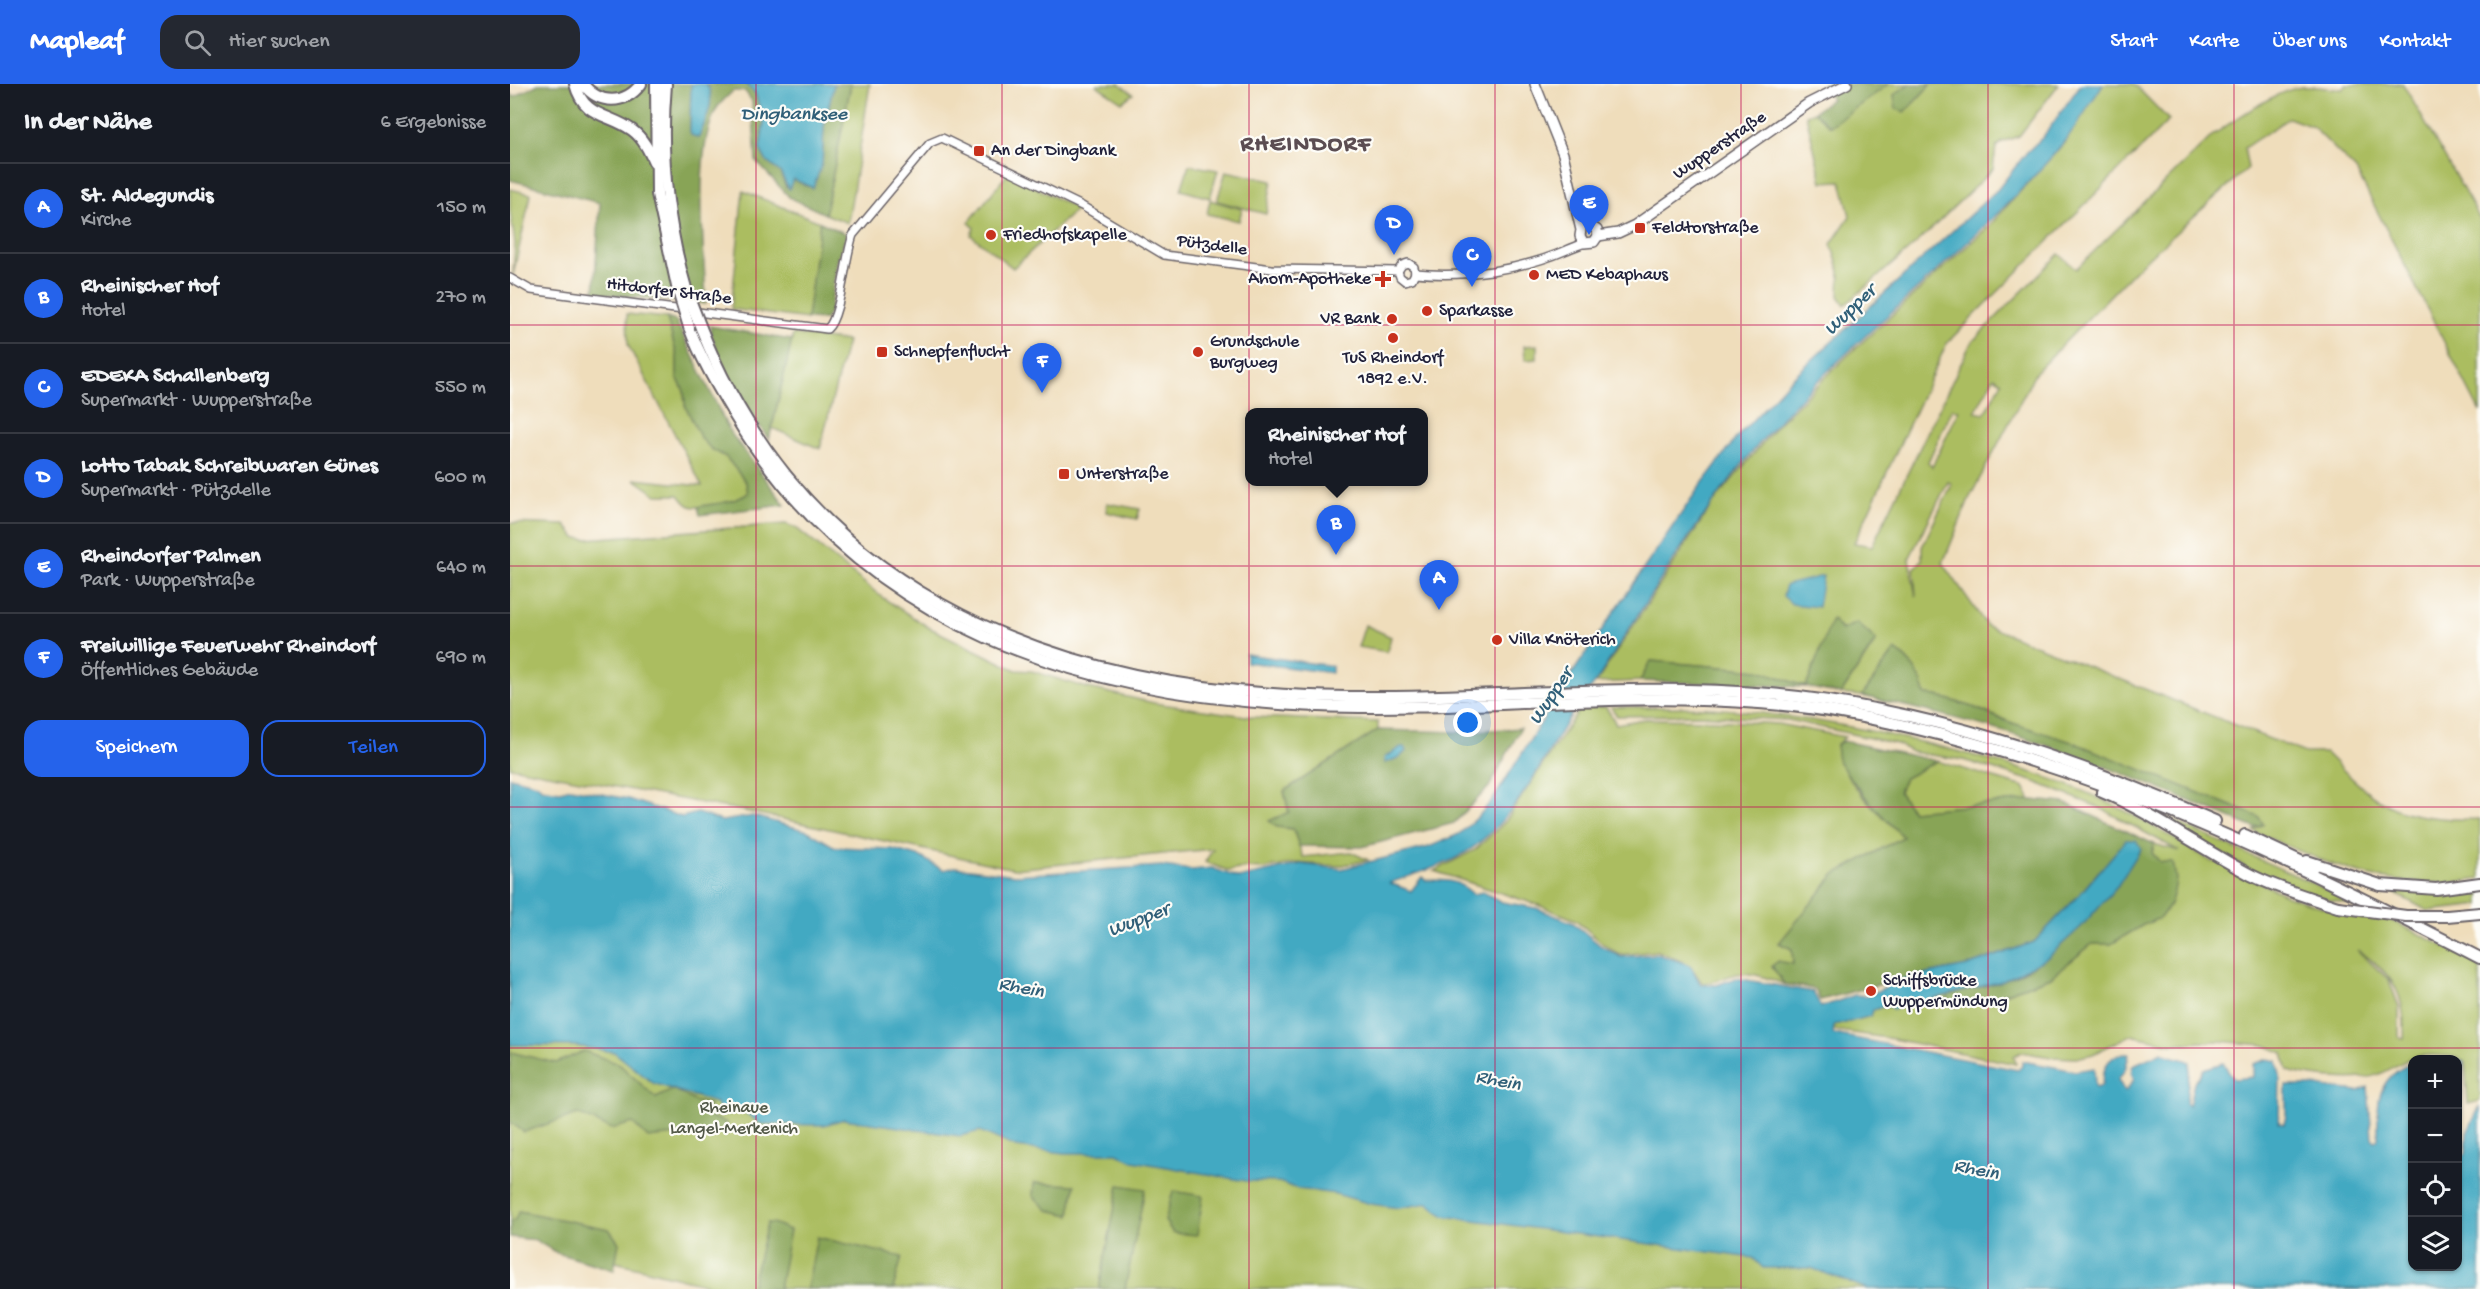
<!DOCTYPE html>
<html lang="de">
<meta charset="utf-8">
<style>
:root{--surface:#171b24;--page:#242831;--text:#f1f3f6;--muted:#9ea1a6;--line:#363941;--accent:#2563eb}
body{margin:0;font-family:"Gochi Hand",sans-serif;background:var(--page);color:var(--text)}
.controls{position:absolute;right:18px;bottom:18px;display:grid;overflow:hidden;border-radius:12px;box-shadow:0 2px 4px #0004}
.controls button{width:54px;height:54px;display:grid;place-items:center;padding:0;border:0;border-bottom:2px solid var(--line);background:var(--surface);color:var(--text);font:30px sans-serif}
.you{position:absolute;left:958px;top:639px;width:21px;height:21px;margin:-15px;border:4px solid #fff;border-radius:50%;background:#1a73e8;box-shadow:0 0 0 9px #1a73e833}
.badge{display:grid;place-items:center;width:39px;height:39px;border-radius:50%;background:var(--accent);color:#fff;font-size:20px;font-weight:700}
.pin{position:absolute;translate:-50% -50px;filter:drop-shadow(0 2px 3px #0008)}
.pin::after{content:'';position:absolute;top:32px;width:21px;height:18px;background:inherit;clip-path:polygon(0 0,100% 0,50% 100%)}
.popup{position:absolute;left:735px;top:324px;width:183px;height:78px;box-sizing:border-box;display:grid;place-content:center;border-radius:12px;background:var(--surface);filter:drop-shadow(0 2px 4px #0005);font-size:20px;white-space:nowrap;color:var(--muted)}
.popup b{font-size:22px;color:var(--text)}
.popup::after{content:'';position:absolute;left:50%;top:100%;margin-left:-12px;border:12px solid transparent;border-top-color:var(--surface)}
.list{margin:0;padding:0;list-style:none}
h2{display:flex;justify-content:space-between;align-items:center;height:78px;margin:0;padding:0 24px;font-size:26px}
h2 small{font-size:20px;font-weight:400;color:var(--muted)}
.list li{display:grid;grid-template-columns:39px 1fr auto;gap:18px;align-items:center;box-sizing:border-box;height:90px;padding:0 24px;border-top:2px solid var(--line)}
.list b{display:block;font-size:22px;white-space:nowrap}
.list p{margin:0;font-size:20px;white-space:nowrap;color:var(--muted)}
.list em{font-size:20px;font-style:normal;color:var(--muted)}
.actions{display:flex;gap:12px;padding:18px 24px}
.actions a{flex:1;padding:14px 0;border:2px solid var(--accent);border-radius:18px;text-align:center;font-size:21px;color:var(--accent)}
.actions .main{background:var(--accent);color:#fff}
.icon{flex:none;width:33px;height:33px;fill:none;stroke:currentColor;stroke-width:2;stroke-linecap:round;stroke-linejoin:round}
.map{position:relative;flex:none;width:1970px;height:1205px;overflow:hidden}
header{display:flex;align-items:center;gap:36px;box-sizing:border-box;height:84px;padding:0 30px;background:var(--accent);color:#fff}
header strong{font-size:28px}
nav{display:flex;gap:33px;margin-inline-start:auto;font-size:21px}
.search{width:420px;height:54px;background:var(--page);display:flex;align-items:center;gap:15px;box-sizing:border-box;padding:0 21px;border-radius:18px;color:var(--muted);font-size:22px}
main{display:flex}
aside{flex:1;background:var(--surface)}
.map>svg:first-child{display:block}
.green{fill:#abbd61;stroke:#66704e;stroke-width:1.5;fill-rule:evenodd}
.forest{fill:#88a457;stroke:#556349;stroke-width:1.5}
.water{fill:#42a9c2;stroke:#32667e;stroke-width:1.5}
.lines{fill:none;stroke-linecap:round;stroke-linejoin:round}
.minor-casing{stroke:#6a6368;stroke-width:10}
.major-casing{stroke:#6a6368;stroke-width:12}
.highway-casing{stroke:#6a6368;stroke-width:14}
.minor{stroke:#fff;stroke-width:7}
.major{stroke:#fff;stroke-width:9}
.highway{stroke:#fff;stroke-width:10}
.highway-bridge-casing{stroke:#6a6368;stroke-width:14;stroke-linecap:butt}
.highway-bridge{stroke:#fff;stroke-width:10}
.grid{fill:none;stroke:#c2185b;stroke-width:1.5;stroke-opacity:0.55}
.poi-dot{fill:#c8321e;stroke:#fdfcf7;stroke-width:2}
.labels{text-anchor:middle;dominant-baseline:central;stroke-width:4.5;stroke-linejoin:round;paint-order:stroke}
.street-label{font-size:18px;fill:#22223b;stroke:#fdfcf7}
.poi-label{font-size:18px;fill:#22223b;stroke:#fdfcf7;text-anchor:start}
.park-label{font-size:18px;fill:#525848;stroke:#fdfcf7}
.water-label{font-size:20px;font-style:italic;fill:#305f78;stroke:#fdfcf7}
.district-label{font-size:24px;font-weight:bold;letter-spacing:1.5px;fill:#5b4d52;stroke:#fdfcf7}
</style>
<header>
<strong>Mapleaf</strong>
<div class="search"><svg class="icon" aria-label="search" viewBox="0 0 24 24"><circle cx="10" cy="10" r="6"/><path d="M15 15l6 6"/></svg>Hier suchen</div>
<nav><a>Start</a><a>Karte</a><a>Über uns</a><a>Kontakt</a></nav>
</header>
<main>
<aside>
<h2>In der Nähe<small>6 Ergebnisse</small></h2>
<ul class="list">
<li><span class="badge">A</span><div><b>St. Aldegundis</b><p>Kirche</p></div><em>150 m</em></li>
<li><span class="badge">B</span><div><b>Rheinischer Hof</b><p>Hotel</p></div><em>270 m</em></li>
<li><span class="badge">C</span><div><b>EDEKA Schallenberg</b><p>Supermarkt · Wupperstraße</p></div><em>550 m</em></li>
<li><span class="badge">D</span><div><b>Lotto Tabak Schreibwaren Günes</b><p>Supermarkt · Pützdelle</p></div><em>600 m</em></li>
<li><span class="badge">E</span><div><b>Rheindorfer Palmen</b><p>Park · Wupperstraße</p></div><em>640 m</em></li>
<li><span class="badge">F</span><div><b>Freiwillige Feuerwehr Rheindorf</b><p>Öffentliches Gebäude</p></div><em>690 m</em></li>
</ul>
<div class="actions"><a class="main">Speichern</a><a>Teilen</a></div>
</aside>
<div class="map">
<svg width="1970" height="1205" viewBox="0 0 1970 1205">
<rect width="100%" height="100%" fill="#fdfcf7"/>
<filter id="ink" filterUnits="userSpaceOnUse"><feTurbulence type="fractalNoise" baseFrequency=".0167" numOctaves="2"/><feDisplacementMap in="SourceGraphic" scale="12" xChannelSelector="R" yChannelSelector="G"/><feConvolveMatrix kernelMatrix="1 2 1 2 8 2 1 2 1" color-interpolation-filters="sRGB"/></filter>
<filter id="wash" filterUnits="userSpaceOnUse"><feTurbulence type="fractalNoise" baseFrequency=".008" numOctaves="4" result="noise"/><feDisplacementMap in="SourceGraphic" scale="24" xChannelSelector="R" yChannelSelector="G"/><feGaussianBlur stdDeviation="1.35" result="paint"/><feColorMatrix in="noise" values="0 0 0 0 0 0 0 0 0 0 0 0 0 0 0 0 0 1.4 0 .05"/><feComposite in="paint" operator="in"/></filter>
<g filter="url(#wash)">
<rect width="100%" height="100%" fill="#efddbb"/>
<g class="green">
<path d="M341 0H360L338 139 315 130Z"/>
<path d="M587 0H610L623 10 612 18 586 1Z"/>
<path d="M1379 0H1399L1384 11 1395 28 1421 0H1549L1509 52 1492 58 1486 63 1483 85 1409 157 1335 221 1329 212 1330 187 1321 160 1340 132 1331 97 1312 98 1296 31 1304 28 1320 42Z"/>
<path d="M1593 0H1624L1659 36 1437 259 1344 459 1362 462 1461 259 1549 170 1566 185 1702 52C1723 37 1766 6 1792 3 1805 2 1820 5 1834 5L1835 0H1893L1970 135V328L1846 86 1803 43 1779 34 1734 64 1738 84 1631 180 1526 288 1459 415 1433 479 1477 542 1795 669H1816C1837 690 1859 713 1886 725 1909 734 1946 736 1970 735V795C1880 810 1823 782 1743 747L1753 740 1463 623 1427 612 1415 611 1385 566 1352 612 1331 610 1366 557 1331 546 1323 536 1296 603 1249 586 1141 577 1130 597 1086 599 1203 419 1269 339 1335 274 1479 142 1554 59ZM1484 293 1492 298 1474 330 1465 328ZM1442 325 1449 326 1422 383 1418 378ZM1438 398 1442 400 1412 463V476L1404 485 1406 513 1399 475Z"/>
<path d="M679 81 708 86 700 114 671 106Z"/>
<path d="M716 87 762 97 756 130 707 117Z"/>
<path d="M498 89 567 125 503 184 461 151 464 144 459 138Z"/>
<path d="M0 105 21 110 3 191 5 159 0 127Z"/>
<path d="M233 107 310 138 297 235 221 225Z"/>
<path d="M700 116 732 125 729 137 697 130Z"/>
<path d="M117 230 157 234 167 272V293L174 307 175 321 202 365 216 373 236 398 238 409C230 416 191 426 180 422 176 420 172 415 169 411H147L124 395 192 402 118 261Z"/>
<path d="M283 250 337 257 310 365 262 344Z"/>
<path d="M1027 261V275L1015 276 1014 262Z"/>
<path d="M597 419 630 425 627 435 596 428Z"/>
<path d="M0 439 55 441 66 454 76 455 276 440 286 444 373 514 418 543 506 586 522 587 574 603 644 619 743 633 868 638V646L774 707 779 729 767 743 783 745 793 773 841 768 858 776 828 782 787 779 753 785 734 784 719 787 695 778 703 765 504 785 245 729 0 683Z"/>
<path d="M855 541 881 553 877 568 848 563Z"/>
<path d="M1096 623 1106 640 1135 635 1204 636 1268 640 1335 653 1326 661C1331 698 1369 728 1394 753L1367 768 1269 859 1282 865 1283 881 1262 882 1274 900C1259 895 1239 886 1223 891 1211 894 1205 900 1192 899L1180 881 1148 867 1110 871 1093 860 1066 836 1028 821 924 787 965 766 995 738 1070 624Z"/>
<path d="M1101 623C1145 623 1190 622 1233 627 1310 635 1387 651 1462 671 1505 683 1550 696 1591 715 1630 733 1666 756 1702 778H1707L1778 812 1799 819 1826 827 1880 836 1970 879V1017L1958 1020 1955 977C1946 971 1916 970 1905 973 1887 978 1876 992 1853 994 1832 996 1798 993 1778 987L1773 969 1754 961 1707 957 1662 960 1621 951 1583 970 1566 974 1541 973 1511 968 1504 972 1506 980 1383 955 1323 946 1324 942 1361 932 1363 926 1378 920 1383 925 1438 911V916L1446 923 1474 917 1541 893 1582 860H1601L1633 841 1650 834 1660 820 1650 778 1642 769 1644 760 1669 767 1588 723 1522 697 1453 676 1402 668 1387 660 1278 636 1189 631 1107 632ZM1847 866C1884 890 1896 911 1894 955L1889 954V923L1879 896Z"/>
<path d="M1427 677 1514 703 1521 716 1402 727 1389 708 1395 694Z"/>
<path d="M1628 721 1856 823 1819 816 1754 794Z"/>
<path d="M1970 803V821L1918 827 1875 804Z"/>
<path d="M0 820 1970 1205H213L62 1167 0 1148Z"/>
</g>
<g class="forest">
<path d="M28 0H181L180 47 199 3 196 0H235L245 9 254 38 250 65 257 78 270 88 276 103 282 95 300 103 312 80 314 42 324 0H341L315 130 280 114 246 77 242 17 235 7H223C218 12 211 18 207 24 182 67 195 170 196 220L84 209 90 119 0 96V9L4 13Z"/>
<path d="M1312 0H1379L1320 42 1304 28 1321 15Z"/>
<path d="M1399 0H1421L1395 28 1386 25 1384 11Z"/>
<path d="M310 138 337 150 327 178 320 227 315 236 297 235Z"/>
<path d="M157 234 166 237 220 348 275 421 190 431 188 423C203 419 226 419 238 409L236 398 216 373 201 365 190 353 175 321 174 307 167 293V272Z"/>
<path d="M200 242 282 256 259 356C238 325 206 279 200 242Z"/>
<path d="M1322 535 1331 546 1347 539 1366 556 1331 610 1296 603 1130 597 1141 577 1249 586 1296 603Z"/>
<path d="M1385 566C1401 576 1413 594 1415 611L1427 612 1463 623 1493 636 1565 659 1749 733 1753 740 1745 744C1670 714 1597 681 1520 656 1465 638 1409 625 1352 612Z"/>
<path d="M1011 644 979 703 944 739 852 763 789 762 783 745 767 743 759 737 779 728 774 707 868 646 950 648Z"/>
<path d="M1333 657 1427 677 1395 694 1389 708 1402 727 1521 716 1555 719 1644 760 1642 769 1650 778H1663L1666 795 1664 808 1660 820 1650 834 1633 841 1601 860H1582L1541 893 1474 917 1446 923 1438 916V911C1456 906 1475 903 1492 897 1541 880 1575 838 1608 801L1589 787 1569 811 1524 858 1457 882 1387 896 1310 916 1305 905 1274 900 1262 882 1268 877 1283 880 1282 865 1269 859 1325 790 1393 753 1361 720 1338 691 1328 677 1326 661Z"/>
<path d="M74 967 109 980 146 1014 164 1005 184 1017 199 1020 201 1033 217 1039V1050L202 1047 138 1054 123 1039 101 1045 68 1030 14 1048 0 1038V968L46 979Z"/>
<path d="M524 1099 565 1101 560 1131 538 1126 523 1112Z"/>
<path d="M609 1101 635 1105 615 1205H589Z"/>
<path d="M663 1107 693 1112 687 1151 663 1149 655 1137Z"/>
<path d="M9 1127 99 1145 109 1159 104 1186 47 1169 25 1156 0 1153V1137H4Z"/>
<path d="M257 1139H263L280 1146 269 1205H241Z"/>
<path d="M307 1153 392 1173 383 1205H297Z"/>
</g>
<g class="water">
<path d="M181 0H196C208 15 194 38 189 54L181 51 180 47Z"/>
<path d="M235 0H324L314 42 312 80 303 104 283 95 279 105 270 88 257 78 250 65 254 38 245 9Z"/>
<path d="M1571 0H1593C1580 20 1568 41 1553 59 1535 82 1514 103 1494 123 1406 212 1303 288 1226 388 1175 454 1131 526 1087 596 1081 605 1073 613 1067 622 1035 669 1014 722 969 759 943 780 910 788 880 799L901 807 912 793 915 796C937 797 945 794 963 810L973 808 992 818 1026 824 1063 839 1091 862 1111 873 1147 870 1180 881 1191 901H1207L1226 894 1303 908 1311 923 1345 911 1357 912 1376 903 1377 898 1457 882 1524 858 1569 811 1616 756H1626L1631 765 1608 801 1571 843 1537 874 1493 897 1383 925 1378 921 1363 926 1361 932 1324 942 1323 950 1508 986 1512 982V977L1565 987 1584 984 1585 1002 1587 1004 1592 1001C1593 983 1598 969 1619 970L1615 986 1608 996 1615 1008 1624 996 1621 988 1623 981 1652 968C1661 975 1670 972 1680 978L1676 1020 1679 1021 1684 999 1694 985 1713 979 1724 995 1743 993V980L1758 975 1767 977 1770 992 1769 1039 1774 1040 1776 1032V1002H1803L1848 1007 1858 1003 1862 1054 1865 1057 1868 1055C1868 1020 1864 995 1902 979V1182H1948V977H1953L1949 1070 1952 1072 1956 1069 1957 1049 1970 1022V1205H1358L1301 1184H1253L1243 1174 934 1132 918 1119 889 1124 861 1120 826 1110 788 1105 769 1098 736 1097 623 1077 607 1069H554L506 1063 470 1047 450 1052 334 1035 314 1041 251 1040 233 1027 213 1031 206 1019 143 999 104 968 66 962 0 961V693L28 700 31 704 50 707 61 704 118 715 172 733 187 729 212 737 243 732 298 747 325 763 382 765 411 773 433 786 445 783 505 791 652 782 682 786 702 784 729 794 791 780 831 785 919 763 949 750 968 733 984 714 1057 597 1188 405 1227 353 1279 297 1488 105 1517 68 1533 53Z"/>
<path d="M1313 492 1308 523 1282 520 1273 512 1276 501Z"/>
<path d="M736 570 822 582V589L736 578Z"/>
<path d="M891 663H894L896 667 890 673 875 679 874 674Z"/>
</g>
</g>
<g filter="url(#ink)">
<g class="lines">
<g class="minor-casing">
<g id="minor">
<path d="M888 187 892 181 898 179 904 183 905 189"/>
<path d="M888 187 890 193 895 197 902 195 905 189"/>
<path d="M905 189C955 194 1011 186 1057 166 1063 163 1068 162 1074 159"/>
<path d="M0 194 21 206 317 245C331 234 335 172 343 151L420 59 432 54 572 122 654 171 762 185 888 187"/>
</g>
</g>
<g class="major-casing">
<g id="major">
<path d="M1025 0 1053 70 1071 146 1070 152 1074 159 1084 158 1088 152 1087 146 1068 133"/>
<path d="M1088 152 1108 149 1125 141 1299 19 1337 0"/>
</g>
</g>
<g class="highway-casing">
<g id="highway">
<path d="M65 0C74 34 98 29 122 46 133 54 139 67 144 78"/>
<path d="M73 0C89 21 115 21 131 0"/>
<path d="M146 0 147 110 168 207"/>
<path d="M156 0C150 70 157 140 177 208"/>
<path d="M179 243C191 275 208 303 225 332 351 544 574 613 808 622 985 629 1161 598 1337 630 1563 671 1768 770 1970 874"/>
<path d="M191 244C300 520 561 610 837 613 978 615 1119 598 1260 610 1415 624 1563 675 1705 737"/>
<path d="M1592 708C1645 730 1691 765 1741 791 1769 805 1798 813 1828 823"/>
<path d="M1735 751 1803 783"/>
<path d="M1797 777 1870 801 1926 805 1970 799"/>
<path d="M1937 832 1970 829"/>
</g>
</g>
<use href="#minor" class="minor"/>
<use href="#major" class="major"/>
<use href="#highway" class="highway"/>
<g class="highway-bridge-casing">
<g id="highway-bridge">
<path d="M168 207 179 243"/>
<path d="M177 208 191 244"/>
<path d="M1828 823 1896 832H1937"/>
</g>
</g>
<use href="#highway-bridge" class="highway-bridge"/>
</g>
</g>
<path class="grid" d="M246 0V1205M492 0V1205M739 0V1205M985 0V1205M1231 0V1205M1478 0V1205M1724 0V1205M0 241H1970M0 482H1970M0 723H1970M0 964H1970"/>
<g class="poi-dot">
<rect x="463" y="61" width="12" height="12" rx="3"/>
<rect x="1124" y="138" width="12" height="12" rx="3"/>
<circle cx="481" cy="151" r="6"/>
<circle cx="1024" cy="191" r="6"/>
<path d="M870 186h6v6h6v6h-6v6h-6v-6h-6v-6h6z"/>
<circle cx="917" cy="227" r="6"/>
<circle cx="882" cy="235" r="6"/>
<circle cx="883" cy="254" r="6"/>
<rect x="366" y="262" width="12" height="12" rx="3"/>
<circle cx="688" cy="268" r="6"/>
<rect x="548" y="384" width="12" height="12" rx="3"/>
<circle cx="987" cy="556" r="6"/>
<circle cx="1361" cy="907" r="6"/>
</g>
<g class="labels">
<g class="street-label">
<text transform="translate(1210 62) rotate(-34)">Wupperstraße</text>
<text transform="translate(702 162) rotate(8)">Pützdelle</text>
<text transform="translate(159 208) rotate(7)">Hitdorfer Straße</text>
</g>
<g class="poi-label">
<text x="481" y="67">An der Dingbank</text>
<text x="1142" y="144">Feldtorstraße</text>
<text x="493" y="151">Friedhofskapelle</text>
<text x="1036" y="191">MED Kebaphaus</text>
<text x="861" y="195" text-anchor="end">Ahorn-Apotheke</text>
<text x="929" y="227">Sparkasse</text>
<text x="870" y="235" text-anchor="end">VR Bank</text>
<text x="700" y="258">Grundschule<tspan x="700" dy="21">Burgweg</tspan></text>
<text x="384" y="268">Schnepfenflucht</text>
<text x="883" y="274" text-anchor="middle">TuS Rheindorf<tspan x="883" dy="21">1892 e.V.</tspan></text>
<text x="566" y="390">Unterstraße</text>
<text x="999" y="556">Villa Knöterich</text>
<text x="1373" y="897">Schiffsbrücke<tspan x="1373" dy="21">Wuppermündung</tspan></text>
</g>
<g class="park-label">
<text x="224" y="1024">Rheinaue<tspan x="224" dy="21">Langel-Merkenich</tspan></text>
</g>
<g class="water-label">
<text x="284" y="31">Dingbanksee</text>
<text transform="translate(1341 227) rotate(-44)">Wupper</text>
<text transform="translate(1042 613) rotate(-56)">Wupper</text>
<text transform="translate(629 837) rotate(-21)">Wupper</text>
<text transform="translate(511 905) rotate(11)">Rhein</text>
<text transform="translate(988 998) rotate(11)">Rhein</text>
<text transform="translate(1466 1087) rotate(11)">Rhein</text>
</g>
<g class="district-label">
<text x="796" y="61">RHEINDORF</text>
</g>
</g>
</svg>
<div class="controls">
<button>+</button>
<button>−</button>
<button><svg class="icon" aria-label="locate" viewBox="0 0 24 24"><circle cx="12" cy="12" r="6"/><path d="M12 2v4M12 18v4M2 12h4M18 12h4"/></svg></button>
<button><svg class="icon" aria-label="layers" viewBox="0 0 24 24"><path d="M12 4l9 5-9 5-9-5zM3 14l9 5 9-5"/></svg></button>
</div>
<div class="you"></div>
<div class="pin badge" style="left:929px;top:526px">A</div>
<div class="pin badge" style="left:826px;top:471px">B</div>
<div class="popup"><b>Rheinischer Hof</b>Hotel</div>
<div class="pin badge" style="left:962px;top:203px">C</div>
<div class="pin badge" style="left:884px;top:171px">D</div>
<div class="pin badge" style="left:1079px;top:151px">E</div>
<div class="pin badge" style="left:532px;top:309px">F</div>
</div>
</main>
